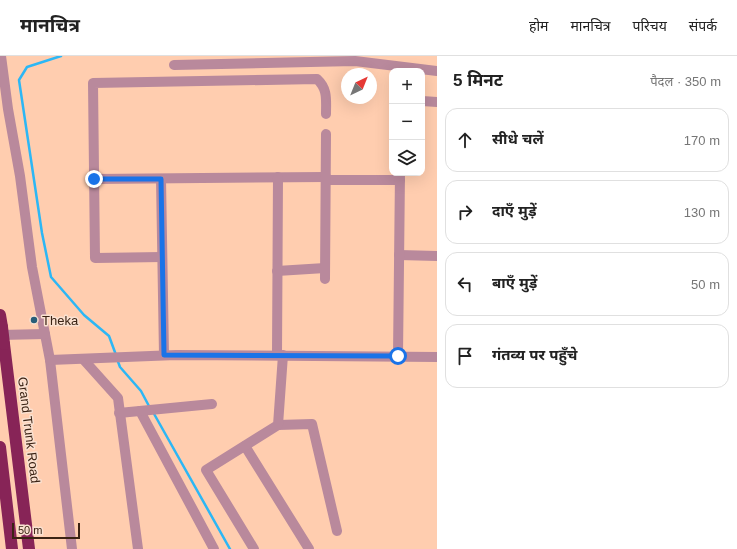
<!DOCTYPE html>
<html lang="hi">
<meta charset="utf-8">
<style>
:root{--surface:#fff;--page:#f6f6f6;--text:#222;--muted:#767676;--line:#e0e0e0}
body{margin:0;font-family:Helvetica,"Noto Sans Devanagari",sans-serif;background:var(--page);color:var(--text)}
.controls{position:absolute;right:12px;top:12px;display:grid;overflow:hidden;border-radius:8px;box-shadow:0 4px 16px #0002}
.controls button{width:36px;height:36px;display:grid;place-items:center;padding:0;border:0;border-bottom:1px solid var(--line);background:var(--surface);color:var(--text);font:20px sans-serif}
.compass{position:absolute;left:341px;top:12px;width:36px;height:36px;border-radius:50%;background:var(--surface);box-shadow:0 4px 16px #0002;rotate:43deg}
.scale{position:absolute;left:12px;bottom:10px;width:68px;box-sizing:border-box;padding-left:4px;border:2px solid #3b2314;border-top:0;font-size:11px;line-height:14px;white-space:nowrap;color:#3b2314;-webkit-text-stroke:3px #fae1d1;paint-order:stroke}
.stop{position:absolute;width:12px;height:12px;margin:-9px;border:3px solid #1a73e8;border-radius:50%;background:#fff}
.stop.end{background:#1a73e8;border-color:#fff;box-shadow:0 1px 4px #0008}
.list{margin:0;padding:0;list-style:none}
h2{display:flex;justify-content:space-between;align-items:center;height:52px;margin:0;padding:0 16px;font-size:17px}
h2 small{font-size:13px;font-weight:400;color:var(--muted)}
.list li{display:grid;grid-template-columns:26px 1fr auto;gap:12px;align-items:center;box-sizing:border-box;height:64px;margin:0 8px 8px;padding:0 8px;border:1px solid var(--line);border-radius:12px}
.list b{display:block;font-size:15px;white-space:nowrap}
.list em{font-size:13px;font-style:normal;color:var(--muted)}
.icon{flex:none;width:22px;height:22px;fill:none;stroke:currentColor;stroke-width:2;stroke-linecap:round;stroke-linejoin:round}
.map{position:relative;flex:none;width:437px;height:493px;overflow:hidden}
header{display:flex;align-items:center;gap:24px;box-sizing:border-box;height:56px;padding:0 20px;background:var(--surface);border-bottom:1px solid var(--line)}
header strong{font-size:19px}
nav{display:flex;gap:22px;margin-inline-start:auto;font-size:14px}
main{display:flex}
aside{flex:1;background:var(--surface)}
.map>svg:first-child{display:block}
.lines{fill:none;stroke-linecap:round;stroke-linejoin:round}
.stream{stroke:#2cb7f5;stroke-width:2.5}
.minor{stroke:#b9899c;stroke-width:10}
.highway{stroke:#872457;stroke-width:12}
.highway-bridge{stroke:#872457;stroke-width:12}
.route{stroke:#1a73e8;stroke-width:5}
.poi-dot{fill:#285e79;stroke:#fae1d1;stroke-width:1.5}
.labels{text-anchor:middle;dominant-baseline:central;stroke-width:3;stroke-linejoin:round;paint-order:stroke}
.poi-label{font-size:13px;fill:#3b2314;stroke:#fae1d1;text-anchor:start}
.street-label{font-size:13px;fill:#3b2314;stroke:#fae1d1}
</style>
<header>
<strong>मानचित्र</strong>
<nav><a>होम</a><a>मानचित्र</a><a>परिचय</a><a>संपर्क</a></nav>
</header>
<main>
<div class="map">
<svg width="437" height="493" viewBox="0 0 437 493">
<rect width="100%" height="100%" fill="#ffcdaf"/>
<g class="lines">
<g class="stream">
<path d="M61 0 27 11 19 24 42 177 51 221 84 259 109 280 116 299"/>
<path d="M117 303 120 311 141 335 150 352"/>
<path d="M153 356 230 493"/>
</g>
<g class="minor">
<path d="M1 0 8 53 20 120 32 211 50 304 72 493"/>
<path d="M174 9 355 5 437 15"/>
<path d="M422 45 437 46"/>
<path d="M94 123 326 121"/>
<path d="M161 123 164 299"/>
<path d="M326 124H400"/>
<path d="M399 199 437 200"/>
<path d="M162 201 95 202 93 27 317 23C328 33 326 44 326 58"/>
<path d="M277 215 325 212"/>
<path d="M325 223 326 78"/>
<path d="M0 279 45 278"/>
<path d="M277 299 278 121"/>
<path d="M398 300 400 117"/>
<path d="M83 303 118 342 138 493"/>
<path d="M50 304 176 299 437 301"/>
<path d="M140 355 214 493"/>
<path d="M119 357 212 348"/>
<path d="M278 369 312 368 337 475"/>
<path d="M245 390 309 493"/>
<path d="M254 493 206 414 278 369 283 299"/>
</g>
<g class="highway">
<path d="M0 259 2 271"/>
<path d="M4 288 29 493"/>
<path d="M0 391 12 493"/>
</g>
<path class="highway-bridge" d="M2 271 4 288"/>
</g>
<g class="lines">
<path class="route" d="M94 123H161L164 299 398 300"/>
</g>
<circle class="poi-dot" cx="34" cy="264" r="4"/>
<g class="labels">
<g class="poi-label">
<text x="42" y="264">Theka</text>
</g>
<g class="street-label">
<text transform="translate(29 374) rotate(83)">Grand Trunk Road</text>
</g>
</g>
</svg>
<div class="controls">
<button>+</button>
<button>−</button>
<button><svg class="icon" aria-label="layers" viewBox="0 0 24 24"><path d="M12 4l9 5-9 5-9-5zM3 14l9 5 9-5"/></svg></button>
</div>
<svg class="compass" viewBox="-18 -18 36 36"><path d="M0-13l5 13h-10z" fill="#e53935"/><path d="M0 13l5-13h-10z" fill="#767676"/></svg>
<div class="scale">50 m</div>
<div class="stop" style="left:398px;top:300px"></div>
<div class="stop end" style="left:94px;top:123px"></div>
</div>
<aside>
<h2>5 मिनट<small>पैदल · 350 m</small></h2>
<ul class="list">
<li><svg class="icon" aria-label="ahead" viewBox="0 0 24 24"><path d="M12 20V5M6 11l6-6 6 6"/></svg><div><b>सीधे चलें</b></div><em>170 m</em></li>
<li><svg class="icon" aria-label="right" viewBox="0 0 24 24"><path d="M7 20v-9h11M14 6l5 5-5 5"/></svg><div><b>दाएँ मुड़ें</b></div><em>130 m</em></li>
<li><svg class="icon" aria-label="left" viewBox="0 0 24 24"><path d="M17 20v-9H6M10 6l-5 5 5 5"/></svg><div><b>बाएँ मुड़ें</b></div><em>50 m</em></li>
<li><svg class="icon" aria-label="arrive" viewBox="0 0 24 24"><path d="M6 21V4h12l-3 4 3 4H6"/></svg><div><b>गंतव्य पर पहुँचे</b></div></li>
</ul>
</aside>
</main>
